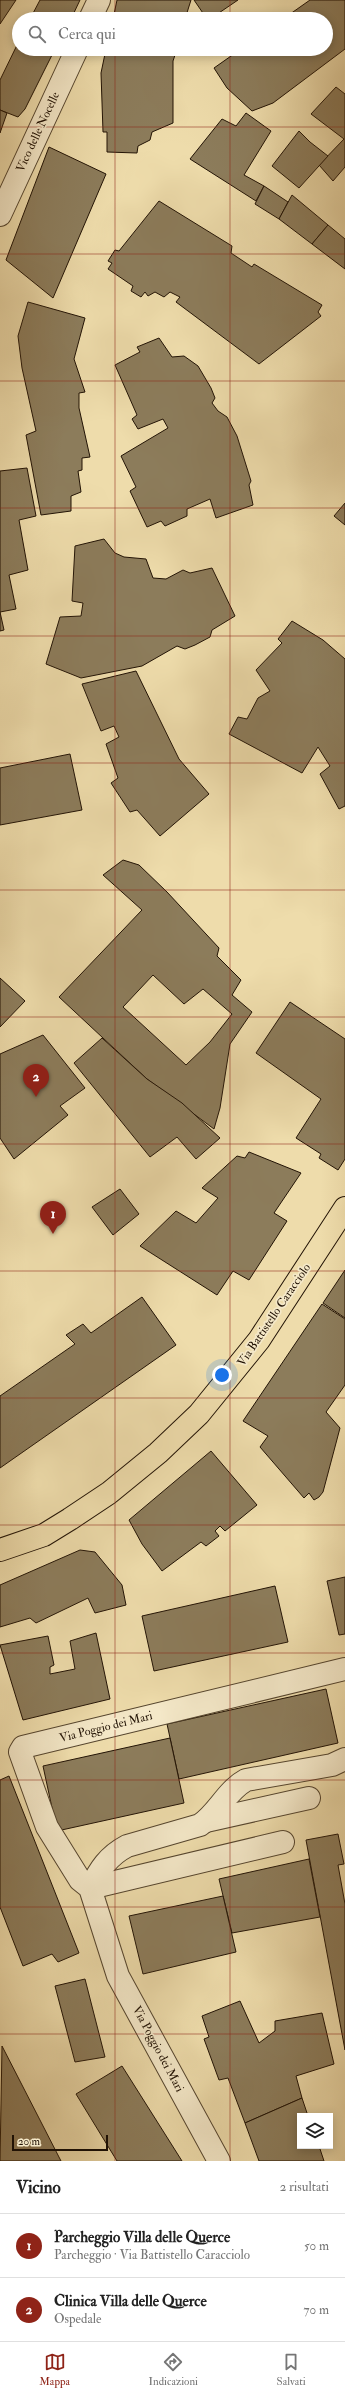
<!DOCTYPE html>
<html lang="it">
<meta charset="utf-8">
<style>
:root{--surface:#fff;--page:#f6f6f6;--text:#222;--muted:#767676;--line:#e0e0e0;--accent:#8f2418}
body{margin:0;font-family:"IM FELL Double Pica",serif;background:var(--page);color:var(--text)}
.controls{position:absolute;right:12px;bottom:12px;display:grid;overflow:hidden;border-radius:0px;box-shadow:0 2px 10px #0003}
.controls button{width:36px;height:36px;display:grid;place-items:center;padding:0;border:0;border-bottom:1px solid var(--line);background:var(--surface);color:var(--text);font:20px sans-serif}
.scale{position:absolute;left:12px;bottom:10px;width:96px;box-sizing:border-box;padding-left:4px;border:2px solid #221305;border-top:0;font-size:11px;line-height:14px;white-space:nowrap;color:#221305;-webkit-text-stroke:3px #f4e8c8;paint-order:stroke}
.you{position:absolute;left:222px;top:1375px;width:14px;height:14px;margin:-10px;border:3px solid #fff;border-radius:50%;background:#1a73e8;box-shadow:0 0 0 6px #1a73e833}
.badge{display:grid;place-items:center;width:26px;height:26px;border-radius:50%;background:var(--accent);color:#fff;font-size:13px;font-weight:700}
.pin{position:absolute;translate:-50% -33px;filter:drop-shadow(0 1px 2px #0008)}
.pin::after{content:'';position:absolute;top:21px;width:14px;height:12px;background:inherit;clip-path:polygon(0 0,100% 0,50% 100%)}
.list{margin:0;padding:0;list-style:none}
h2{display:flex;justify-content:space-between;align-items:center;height:52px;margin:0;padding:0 16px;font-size:17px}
h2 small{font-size:13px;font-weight:400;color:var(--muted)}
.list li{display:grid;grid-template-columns:26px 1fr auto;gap:12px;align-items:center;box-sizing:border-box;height:64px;padding:0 16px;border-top:1px solid var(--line)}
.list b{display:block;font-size:15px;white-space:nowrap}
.list p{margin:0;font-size:13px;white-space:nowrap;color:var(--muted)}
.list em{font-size:13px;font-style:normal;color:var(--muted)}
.icon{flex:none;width:22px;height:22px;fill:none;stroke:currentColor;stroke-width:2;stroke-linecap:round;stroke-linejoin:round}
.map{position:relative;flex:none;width:345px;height:2161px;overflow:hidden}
.search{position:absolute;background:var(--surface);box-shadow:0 2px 10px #0003;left:12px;right:12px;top:12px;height:44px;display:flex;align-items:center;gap:10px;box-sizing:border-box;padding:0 14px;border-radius:22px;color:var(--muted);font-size:15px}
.sheet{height:180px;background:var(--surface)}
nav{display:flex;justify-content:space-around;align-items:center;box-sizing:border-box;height:56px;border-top:1px solid var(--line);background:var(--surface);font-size:11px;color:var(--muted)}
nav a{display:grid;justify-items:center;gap:2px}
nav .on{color:var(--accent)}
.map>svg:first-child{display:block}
.building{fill:#8c7c5b;stroke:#221305;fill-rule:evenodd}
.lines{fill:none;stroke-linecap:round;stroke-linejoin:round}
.minor-casing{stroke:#55452e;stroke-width:24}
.major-casing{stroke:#221305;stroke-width:24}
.minor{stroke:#f4e8c8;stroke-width:22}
.major{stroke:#eedcab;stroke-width:22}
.grid{fill:none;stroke:#8f2418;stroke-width:1;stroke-opacity:0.55}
.labels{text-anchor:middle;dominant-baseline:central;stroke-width:3.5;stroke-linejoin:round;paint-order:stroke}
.street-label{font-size:12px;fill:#221305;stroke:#f4e8c8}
</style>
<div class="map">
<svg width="345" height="2161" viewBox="0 0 345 2161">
<rect width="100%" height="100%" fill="#eedcab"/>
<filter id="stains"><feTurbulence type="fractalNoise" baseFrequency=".005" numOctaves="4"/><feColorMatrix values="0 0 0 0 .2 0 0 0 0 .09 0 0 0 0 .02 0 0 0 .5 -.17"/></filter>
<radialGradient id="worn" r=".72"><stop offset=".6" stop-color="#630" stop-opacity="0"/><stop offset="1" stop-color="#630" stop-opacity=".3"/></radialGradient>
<g class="building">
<path d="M0 0H16L0 24Z"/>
<path d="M40 0H80L71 19H30Z"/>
<path d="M117 0H191L185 19H113Z"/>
<path d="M194 0H238L210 19H207Z"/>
<path d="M310 0H345V49L273 103 252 111 227 88 214 68 241 49H326V19H283Z"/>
<path d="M19 41V49H55L25 109 18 117 0 110V80Z"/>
<path d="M106 49H177L173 61V123L152 132 150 140 138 146 137 153 107 152V132H103L101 73Z"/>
<path d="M336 87 345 94V167L333 181 319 165 344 139 311 114Z"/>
<path d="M0 110 7 113 0 133Z"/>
<path d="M246 113 271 131 244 175 264 186 256 201 190 159 222 119 236 126Z"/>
<path d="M299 131 310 142 328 156 299 188 272 166Z"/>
<path d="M49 147 106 174 53 298 6 260Z"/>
<path d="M264 186 288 202 279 219 255 204Z"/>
<path d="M292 195 328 225 312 244 279 219Z"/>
<path d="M159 201 232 246 231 253 252 267 254 264 322 305 318 312 321 316 259 364 176 302 180 297 170 292 164 297 155 292 148 296 145 292 141 297 131 291 133 286 108 269 112 263 108 261 115 250 119 251Z"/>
<path d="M328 225 345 239V269L312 244Z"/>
<path d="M28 302 85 318 74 359 85 392 79 393V408L90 457 82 458V470L78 471 81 492 71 496V511L41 515 26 435 36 431 22 368 18 336Z"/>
<path d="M159 338 172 357 184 356 198 366 211 388 215 398 212 403 218 411 227 417 237 436 251 481 249 485 253 505 216 518 210 499 187 509V516L165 526 161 521 147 527 130 491 136 487 121 456 168 428 163 419 138 429 132 419 137 415 115 365 140 352 137 347Z"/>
<path d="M27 468 36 516 19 520 28 570 9 575 16 609 0 612 4 630 0 631V471Z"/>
<path d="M345 503V525L334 516Z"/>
<path d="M104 539 115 553 124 557 146 559 153 578 166 579 183 570 190 573 212 568 235 616 212 630 210 637 195 645 185 649 177 646 142 666 81 678 46 664 60 617 81 616 83 603 72 601 75 546Z"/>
<path d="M292 621 323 640 345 659V806L339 809 320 774 330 766 318 747 302 773 229 734 238 717 247 719 258 698 270 691 256 670 282 643 278 639Z"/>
<path d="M136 671 179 759 209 794 160 836 137 810 130 812 111 783 118 778 106 744 119 737 114 726 101 731 82 684Z"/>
<path d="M70 754 82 810 0 825V768Z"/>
<path d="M123 860 139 865 167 892 219 948 217 956 241 980 232 995 252 1012 230 1044 220 1108 214 1129 147 1079 59 997 142 910 103 875ZM153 975 184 1004 203 989 232 1014 210 1042 186 1065 123 1007Z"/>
<path d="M0 978 25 1001 0 1027Z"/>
<path d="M290 1002 345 1039V1159L338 1170 319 1158 321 1154 296 1138 321 1099 256 1053Z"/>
<path d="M43 1035 85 1088 60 1106 68 1115 14 1159 0 1138V1054Z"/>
<path d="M102 1038 147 1079 182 1103 220 1138 196 1159 177 1137 150 1157 74 1063Z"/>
<path d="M249 1152 301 1173 274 1213 287 1221 249 1280 233 1271 217 1295 140 1246 176 1211 196 1223 218 1198 202 1188 237 1156 245 1158Z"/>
<path d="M120 1189 139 1214 113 1235 92 1207Z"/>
<path d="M345 1270V1318L323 1303Z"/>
<path d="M142 1297 176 1345 0 1468V1396L75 1344 66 1335 83 1324 91 1333Z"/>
<path d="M322 1304 345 1319V1385L326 1412 340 1428 323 1492 319 1497 314 1500 309 1493 304 1498 260 1447 268 1436 243 1421Z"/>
<path d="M211 1451 257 1505 225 1531 220 1526 215 1531 219 1536 206 1546 201 1542 162 1571 142 1544 129 1520Z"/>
<path d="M80 1550 95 1552 122 1585 126 1605 95 1613 88 1598 36 1623 30 1618 0 1627V1585Z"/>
<path d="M345 1577V1634L339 1635 327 1581Z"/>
<path d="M275 1586 288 1642 154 1671 142 1616Z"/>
<path d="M96 1633 110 1699 23 1720 0 1645 48 1636 54 1665 50 1667V1674L75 1669 70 1641Z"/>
<path d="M326 1689 338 1743 179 1779 167 1724Z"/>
<path d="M170 1738 184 1803 57 1831 43 1766Z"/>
<path d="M9 1776 79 1953 58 1962 52 1954 23 1966 0 1907V1780Z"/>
<path d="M338 1834 344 1864 338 1865 345 1904V2050L306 1840Z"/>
<path d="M309 1859 320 1917 232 1933 219 1879Z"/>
<path d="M223 1896 236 1952 143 1974 129 1916Z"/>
<path d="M85 1979 105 2057 75 2062 55 1986Z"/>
<path d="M240 2001 259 2043 275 2031V2021L322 2013 334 2064 296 2076 302 2098 245 2123 228 2078 219 2080 204 2039 209 2037 202 2016Z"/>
<path d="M2 2046 61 2161H0Z"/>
<path d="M122 2066 182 2161H117L76 2094Z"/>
<path d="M302 2098 308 2116H300V2146H319L324 2161H259L245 2123Z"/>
</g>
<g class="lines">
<g class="minor-casing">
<g id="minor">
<path d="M90 19 99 0"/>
<path d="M0 215 77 49"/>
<path d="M206 1821 309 1798"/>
<path d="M90 1888C100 1869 108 1856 127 1846L200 1825C218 1813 226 1791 246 1780L332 1765 345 1759"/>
<path d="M90 1888 283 1842"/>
<path d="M219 2161 118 1976 90 1888 80 1880 47 1827 20 1752 23 1747 345 1669"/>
</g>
</g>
<g class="major-casing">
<path id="major" d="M0 1550 44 1535 70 1519 109 1493 158 1453 199 1414 259 1340 345 1208"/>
</g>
<use href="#minor" class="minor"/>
<use href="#major" class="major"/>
</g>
<path class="grid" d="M115 0V19M230 0V19M115 49V2161M230 49V2161M0 127H345M0 254H345M0 381H345M0 508H345M0 636H345M0 763H345M0 890H345M0 1017H345M0 1144H345M0 1271H345M0 1398H345M0 1525H345M0 1653H345M0 1780H345M0 1907H345M0 2034H345"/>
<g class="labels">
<g class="street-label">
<text transform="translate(38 132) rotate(-65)">Vico delle Nocelle</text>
<text transform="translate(274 1315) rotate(-56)">Via Battistello Caracciolo</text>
<text transform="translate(106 1727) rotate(-14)">Via Poggio dei Mari</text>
<text transform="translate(158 2049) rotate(62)">Via Poggio dei Mari</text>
</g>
</g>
<rect width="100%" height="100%" filter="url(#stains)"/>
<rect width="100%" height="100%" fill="url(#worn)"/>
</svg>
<div class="controls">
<button><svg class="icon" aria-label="layers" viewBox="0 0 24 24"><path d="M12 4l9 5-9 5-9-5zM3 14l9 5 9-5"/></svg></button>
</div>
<div class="scale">20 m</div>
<div class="you"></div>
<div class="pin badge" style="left:53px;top:1234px">1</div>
<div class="pin badge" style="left:36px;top:1097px">2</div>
<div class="search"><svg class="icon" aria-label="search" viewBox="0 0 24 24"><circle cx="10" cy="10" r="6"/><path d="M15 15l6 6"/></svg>Cerca qui</div>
</div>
<section class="sheet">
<h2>Vicino<small>2 risultati</small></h2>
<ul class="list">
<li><span class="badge">1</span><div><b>Parcheggio Villa delle Querce</b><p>Parcheggio · Via Battistello Caracciolo</p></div><em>50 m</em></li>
<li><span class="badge">2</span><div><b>Clinica Villa delle Querce</b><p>Ospedale</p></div><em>70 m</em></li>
</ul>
</section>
<nav>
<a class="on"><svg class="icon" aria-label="map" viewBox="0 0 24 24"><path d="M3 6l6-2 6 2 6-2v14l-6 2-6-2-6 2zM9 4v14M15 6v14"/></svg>Mappa</a>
<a><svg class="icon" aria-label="directions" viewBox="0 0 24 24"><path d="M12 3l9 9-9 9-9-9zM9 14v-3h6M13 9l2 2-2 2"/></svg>Indicazioni</a>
<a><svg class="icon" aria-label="saved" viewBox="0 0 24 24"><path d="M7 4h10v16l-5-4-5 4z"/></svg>Salvati</a>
</nav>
